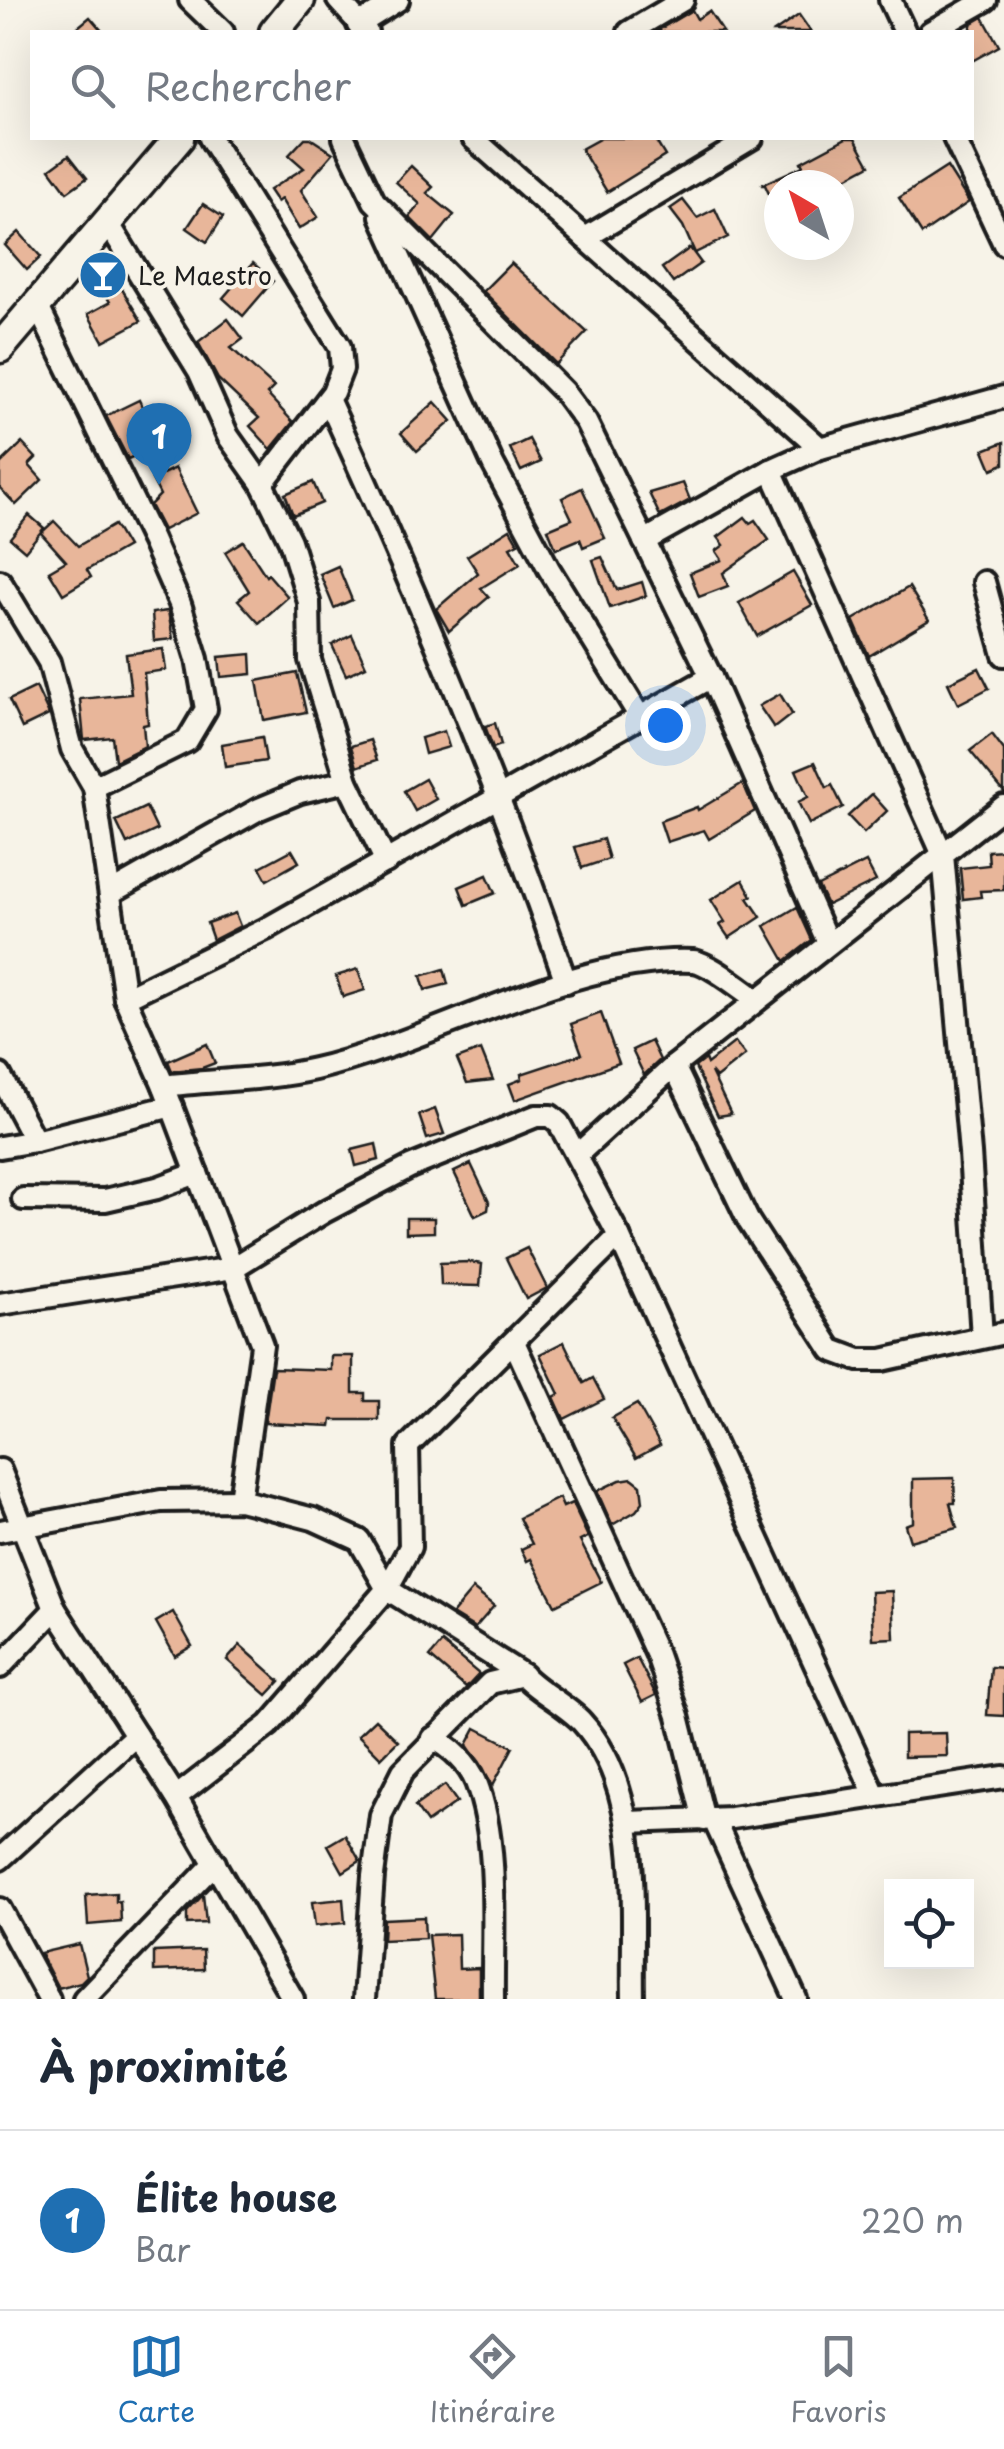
<!DOCTYPE html>
<html lang="fr">
<meta charset="utf-8">
<style>
:root{--surface:#fff;--page:#f2f2f3;--text:#1f2937;--muted:#747a83;--line:#e0e1e3;--accent:#1f6fb2}
body{margin:0;font-family:"Playpen Sans",sans-serif;background:var(--page);color:var(--text)}
.controls{position:absolute;right:30px;bottom:30px;display:grid;overflow:hidden;border-radius:0px;box-shadow:0 10px 40px #0002}
.controls button{width:90px;height:90px;display:grid;place-items:center;padding:0;border:0;border-bottom:2px solid var(--line);background:var(--surface);color:var(--text);font:50px sans-serif}
.compass{position:absolute;left:764px;top:170px;width:90px;height:90px;border-radius:50%;background:var(--surface);box-shadow:0 10px 40px #0002;rotate:321deg}
.you{position:absolute;left:665px;top:725px;width:35px;height:35px;margin:-25px;border:8px solid #fff;border-radius:50%;background:#1a73e8;box-shadow:0 0 0 15px #1a73e833}
.badge{display:grid;place-items:center;width:65px;height:65px;border-radius:50%;background:var(--accent);color:#fff;font-size:32px;font-weight:700}
.pin{position:absolute;translate:-50% -82px;filter:drop-shadow(0 2px 5px #0008)}
.pin::after{content:'';position:absolute;top:52px;width:35px;height:30px;background:inherit;clip-path:polygon(0 0,100% 0,50% 100%)}
.list{margin:0;padding:0;list-style:none}
h2{display:flex;justify-content:space-between;align-items:center;height:130px;margin:0;padding:0 40px;font-size:42px}
h2 small{font-size:32px;font-weight:400;color:var(--muted)}
.list li{display:grid;grid-template-columns:65px 1fr auto;gap:30px;align-items:center;box-sizing:border-box;height:180px;padding:0 40px;border-top:2px solid var(--line)}
.list b{display:block;font-size:38px;white-space:nowrap}
.list p{margin:0;font-size:32px;white-space:nowrap;color:var(--muted)}
.list em{font-size:32px;font-style:normal;color:var(--muted)}
.icon{flex:none;width:55px;height:55px;fill:none;stroke:currentColor;stroke-width:2;stroke-linecap:round;stroke-linejoin:round}
.map{position:relative;flex:none;width:1004px;height:1999px;overflow:hidden}
.search{position:absolute;background:var(--surface);box-shadow:0 10px 40px #0002;left:30px;right:30px;top:30px;height:110px;display:flex;align-items:center;gap:25px;box-sizing:border-box;padding:0 35px;border-radius:0px;color:var(--muted);font-size:38px}
.sheet{height:310px;background:var(--surface)}
nav{display:flex;justify-content:space-around;align-items:center;box-sizing:border-box;height:140px;border-top:2px solid var(--line);background:var(--surface);font-size:28px;color:var(--muted)}
nav a{display:grid;justify-items:center;gap:5px}
nav .on{color:var(--accent)}
.map>svg:first-child{display:block}
.building{fill:#e8b69a;stroke:#1c1c1c;stroke-width:2.5}
.lines{fill:none;stroke-linecap:round;stroke-linejoin:round}
.minor-casing{stroke:#1c1c1c;stroke-width:28}
.secondary-casing{stroke:#1c1c1c;stroke-width:35}
.minor{stroke:#f7f3e8;stroke-width:20}
.secondary{stroke:#f7f3e8;stroke-width:28}
.labels{text-anchor:middle;dominant-baseline:central;stroke-width:8;stroke-linejoin:round;paint-order:stroke}
.poi-label{font-size:25px;fill:#1c1c1c;stroke:#f7f3e8;text-anchor:start}
</style>
<div class="map">
<svg width="1004" height="1999" viewBox="0 0 1004 1999">
<rect width="100%" height="100%" fill="#f7f3e8"/>
<filter id="ink" filterUnits="userSpaceOnUse"><feTurbulence type="fractalNoise" baseFrequency=".01" numOctaves="2"/><feDisplacementMap in="SourceGraphic" scale="20" xChannelSelector="R" yChannelSelector="G"/><feConvolveMatrix kernelMatrix="1 2 1 2 8 2 1 2 1" color-interpolation-filters="sRGB"/></filter>
<g filter="url(#ink)">
<g class="building">
<path d="M692 10 697 19 709 11 723 32H655Z"/>
<path d="M799 15 811 32H774Z"/>
<path d="M90 17 103 32H72Z"/>
<path d="M983 17 999 46 972 61 971 24Z"/>
<path d="M305 138H310L333 153 301 190 318 217 299 229 281 199 277 202 269 190 304 168 289 155Z"/>
<path d="M601 138H654L665 156 607 192 581 149Z"/>
<path d="M846 138H855L870 165 833 185H779V216L765 185H761L803 166 801 162Z"/>
<path d="M69 155 87 178 67 192 50 169Z"/>
<path d="M411 166 433 187 427 193 454 215 433 241 409 217 420 204 396 182Z"/>
<path d="M947 167 969 202 922 234 899 198Z"/>
<path d="M683 200 697 218 715 209 728 237 695 253 683 226 670 209Z"/>
<path d="M203 204 223 217 207 242 187 228Z"/>
<path d="M19 232 41 257 27 270 5 245Z"/>
<path d="M690 248 701 263 673 283 662 268Z"/>
<path d="M253 263 273 281 243 316 223 298Z"/>
<path d="M511 263 587 332 556 364 483 291Z"/>
<path d="M122 289 141 321 103 341 88 314 110 302 107 297Z"/>
<path d="M228 319 243 339 231 348 274 387 267 394 293 422 271 449 250 426 259 418 218 379 198 342Z"/>
<path d="M139 400 160 444 128 459 106 416Z"/>
<path d="M435 402 452 421 417 451 401 433Z"/>
<path d="M529 439 541 462 521 471 510 448Z"/>
<path d="M1004 442V464L992 469 984 450Z"/>
<path d="M22 443 36 458 29 465 42 480 16 505 0 488V464Z"/>
<path d="M175 468 197 513 163 530 150 505 160 495 152 479Z"/>
<path d="M313 482 322 503 293 515 285 494Z"/>
<path d="M683 483 690 500 660 516 649 493Z"/>
<path d="M582 488 605 538 583 547 580 539 556 549 548 529 572 519 562 498Z"/>
<path d="M29 515 44 528 25 551 10 538Z"/>
<path d="M745 517 750 523 755 520 769 540 723 573 728 586 699 597 690 573 722 560 716 551 724 545 718 537Z"/>
<path d="M54 521 78 546 114 525 127 547 87 570 91 577 63 594 49 571 66 561 41 533Z"/>
<path d="M510 529 518 543 510 547 520 564 481 588 489 597 449 631 436 609 478 573 467 556Z"/>
<path d="M243 541 266 576 268 574 288 597 259 623 238 600 249 591 225 552Z"/>
<path d="M602 557 617 590 642 582 646 596 610 608 593 560Z"/>
<path d="M338 566 352 600 334 608 320 574Z"/>
<path d="M793 572 812 605 757 636 739 603Z"/>
<path d="M909 587 929 620 869 656 853 620Z"/>
<path d="M168 611 173 639 154 641 152 613Z"/>
<path d="M352 635 366 666 346 675 332 645Z"/>
<path d="M163 649 166 670 144 673 148 724 143 725 145 746 115 761 112 737 84 740 80 699 131 694 126 654Z"/>
<path d="M251 654 252 674 221 677 219 657Z"/>
<path d="M979 668 989 688 958 704 948 683Z"/>
<path d="M297 673 306 712 264 720 257 681Z"/>
<path d="M36 687 49 715 22 728 9 700Z"/>
<path d="M780 694 792 714 774 728 759 706Z"/>
<path d="M495 723 501 745 493 748 485 726Z"/>
<path d="M444 731 449 747 425 754 421 738Z"/>
<path d="M992 734 1004 750V792L970 751Z"/>
<path d="M262 737 266 761 225 767 222 744Z"/>
<path d="M370 740 377 760 357 767 351 746Z"/>
<path d="M815 762 827 788 832 785 843 807 809 824 798 802 808 797 796 770Z"/>
<path d="M425 779 436 799 415 811 404 791Z"/>
<path d="M743 783 755 811 709 839 704 830 667 842 660 821 697 807 698 810Z"/>
<path d="M872 794 887 811 864 833 848 816Z"/>
<path d="M146 807 157 830 127 844 116 821Z"/>
<path d="M603 839 609 859 582 868 575 847Z"/>
<path d="M292 850 299 862 267 880 260 867Z"/>
<path d="M1004 850V890L980 891 981 897 963 899 960 868 989 865 988 851Z"/>
<path d="M866 862 876 881 827 905 818 886Z"/>
<path d="M487 875 495 893 466 905 459 887Z"/>
<path d="M743 880 752 896 748 898 761 917 729 938 720 925 725 922 711 900Z"/>
<path d="M797 907 812 940 785 961 765 926Z"/>
<path d="M235 913 240 926 213 940 207 923Z"/>
<path d="M358 969 365 990 343 997 336 976Z"/>
<path d="M444 969 448 984 425 990 421 976Z"/>
<path d="M601 1013 619 1063 515 1100 509 1084 522 1079 521 1074 582 1054 571 1024Z"/>
<path d="M651 1041 660 1060 644 1075 632 1050Z"/>
<path d="M735 1042 745 1055 716 1078 711 1072 731 1114 718 1116 695 1067 705 1059 707 1064Z"/>
<path d="M207 1044 215 1063 202 1068 172 1071 168 1061Z"/>
<path d="M481 1050 493 1080 467 1083 457 1059Z"/>
<path d="M435 1109 444 1134 427 1139 419 1115Z"/>
<path d="M376 1144 379 1160 356 1166 352 1150Z"/>
<path d="M471 1164 489 1202 488 1210 475 1216 454 1172Z"/>
<path d="M406 1218H434V1232L406 1233Z"/>
<path d="M527 1248 547 1288 526 1299 506 1258Z"/>
<path d="M470 1262 482 1264 480 1286 441 1285 440 1263Z"/>
<path d="M564 1342 584 1383 593 1378 604 1399 564 1419 554 1397 559 1394 540 1354Z"/>
<path d="M331 1356H353V1393H365V1401H379V1420H332L331 1426 265 1423 273 1368 331 1370Z"/>
<path d="M637 1404 660 1445 636 1458 612 1418Z"/>
<path d="M632 1478 641 1485 643 1502 636 1511 612 1525 597 1491 620 1480Z"/>
<path d="M954 1478 955 1503H950L957 1528 910 1541 905 1525 913 1522V1479Z"/>
<path d="M559 1498 563 1507 572 1503 588 1537 580 1541 601 1582 555 1605 531 1559 527 1561 521 1549 532 1544 519 1518Z"/>
<path d="M473 1589 494 1606 475 1628 452 1614Z"/>
<path d="M892 1591 894 1638 873 1639 871 1592Z"/>
<path d="M173 1612 192 1646 175 1656 156 1622Z"/>
<path d="M442 1643 479 1674 466 1688 430 1657Z"/>
<path d="M240 1645 280 1681 267 1695 227 1660Z"/>
<path d="M637 1658 656 1695 642 1702 623 1665Z"/>
<path d="M991 1667 1004 1668V1716L987 1715Z"/>
<path d="M375 1719 398 1741 381 1758 358 1735Z"/>
<path d="M476 1728 513 1747 493 1785 467 1745Z"/>
<path d="M946 1733 947 1756 904 1757V1734Z"/>
<path d="M445 1785 457 1802 427 1823 415 1806Z"/>
<path d="M345 1835 360 1861 343 1872 328 1845Z"/>
<path d="M116 1893V1902L120 1901 121 1922 88 1925 86 1895Z"/>
<path d="M203 1895 206 1923 187 1924V1912Z"/>
<path d="M343 1899 345 1923 315 1926 312 1902Z"/>
<path d="M424 1917 425 1938 383 1940 384 1919Z"/>
<path d="M458 1934 459 1969 479 1968V1999H435L428 1935Z"/>
<path d="M79 1944 87 1976 81 1982 58 1988 40 1953Z"/>
<path d="M203 1950 204 1969 154 1971V1952Z"/>
</g>
<g class="lines">
<g class="minor-casing">
<g id="minor">
<path d="M190 0 223 32"/>
<path d="M338 0 367 32"/>
<path d="M890 0 905 32"/>
<path d="M358 25 398 0"/>
<path d="M629 32 683 0"/>
<path d="M930 32 986 0"/>
<path d="M210 138 340 347 342 369 333 392 262 484"/>
<path d="M344 138 374 201 563 391 586 422 711 677 828 943"/>
<path d="M473 138 820 448"/>
<path d="M954 138 1004 244"/>
<path d="M381 216 493 464 549 569 640 717 711 677"/>
<path d="M107 221 199 371 228 436 262 484 290 541 309 602 310 660 347 781 386 862"/>
<path d="M585 238 752 138"/>
<path d="M37 305 152 540 180 604 197 659 206 709 187 741 94 787"/>
<path d="M328 399C415 590 498 783 566 982"/>
<path d="M771 470 943 855 970 1153 982 1337"/>
<path d="M644 541 771 470 820 448 1004 397"/>
<path d="M0 581 49 662 72 749 94 787 125 998 164 1086 262 1345 240 1500"/>
<path d="M984 582 1004 655"/>
<path d="M112 892 259 809 300 792 347 781"/>
<path d="M125 998 266 929 640 717"/>
<path d="M674 1066 748 1220 832 1350 859 1360H882L1004 1333"/>
<path d="M0 1075 35 1141"/>
<path d="M164 1086C213 1080 267 1080 315 1069 434 1041 572 956 693 961 708 962 743 990 757 1000"/>
<path d="M0 1147 35 1141 172 1106"/>
<path d="M577 1155 674 1066 1004 806"/>
<path d="M23 1199 105 1200 157 1188 197 1173"/>
<path d="M0 1304 233 1268 324 1212 410 1167 536 1116H551L559 1123 619 1236 875 1795"/>
<path d="M514 1342 657 1655 678 1716 704 1820"/>
<path d="M0 1470 55 1609 176 1797 293 1999"/>
<path d="M0 1531 161 1501 240 1500 313 1519 359 1540 387 1589 523 1675"/>
<path d="M0 1667 55 1609"/>
<path d="M433 1738C451 1747 468 1763 476 1782 500 1843 492 1933 493 1999"/>
<path d="M176 1797 269 1725 387 1589 410 1547 408 1446 619 1236"/>
<path d="M714 1820 796 1999"/>
<path d="M628 1822 731 1818 1004 1777"/>
<path d="M0 1859 136 1735"/>
<path d="M0 1909 49 1999"/>
<path d="M84 1999 215 1863"/>
<path d="M364 1999 373 1876 381 1815 403 1771 490 1683 523 1675C537 1691 565 1704 582 1722 645 1791 631 1912 633 1999"/>
</g>
</g>
<g class="secondary-casing">
<g id="secondary">
<path d="M274 32 300 0"/>
<path d="M0 348 179 138"/>
</g>
</g>
<use href="#minor" class="minor"/>
<use href="#secondary" class="secondary"/>
</g>
</g>
<defs>
<g id="bar-disc" transform="scale(2.5)"><circle r="9.5" fill="#1f6fb2" stroke="#f7f3e8"/><path d="M-6-5H6L.8 .8V4.5H3.5V6h-7V4.5H-.8V.8Z" fill="#fff"/></g>
</defs>
<g fill-rule="evenodd">
<use href="#bar-disc" x="103" y="275"/>
</g>
<g class="labels">
<g class="poi-label">
<text x="138" y="275">Le Maestro</text>
</g>
</g>
</svg>
<div class="controls">
<button><svg class="icon" aria-label="locate" viewBox="0 0 24 24"><circle cx="12" cy="12" r="6"/><path d="M12 2v4M12 18v4M2 12h4M18 12h4"/></svg></button>
</div>
<svg class="compass" viewBox="-18 -18 36 36"><path d="M0-13l5 13h-10z" fill="#e53935"/><path d="M0 13l5-13h-10z" fill="#747a83"/></svg>
<div class="you"></div>
<div class="pin badge" style="left:159px;top:485px">1</div>
<div class="search"><svg class="icon" aria-label="search" viewBox="0 0 24 24"><circle cx="10" cy="10" r="6"/><path d="M15 15l6 6"/></svg>Rechercher</div>
</div>
<section class="sheet">
<h2>À proximité<small></small></h2>
<ul class="list">
<li><span class="badge">1</span><div><b>Élite house</b><p>Bar</p></div><em>220 m</em></li>
</ul>
</section>
<nav>
<a class="on"><svg class="icon" aria-label="map" viewBox="0 0 24 24"><path d="M3 6l6-2 6 2 6-2v14l-6 2-6-2-6 2zM9 4v14M15 6v14"/></svg>Carte</a>
<a><svg class="icon" aria-label="directions" viewBox="0 0 24 24"><path d="M12 3l9 9-9 9-9-9zM9 14v-3h6M13 9l2 2-2 2"/></svg>Itinéraire</a>
<a><svg class="icon" aria-label="saved" viewBox="0 0 24 24"><path d="M7 4h10v16l-5-4-5 4z"/></svg>Favoris</a>
</nav>
